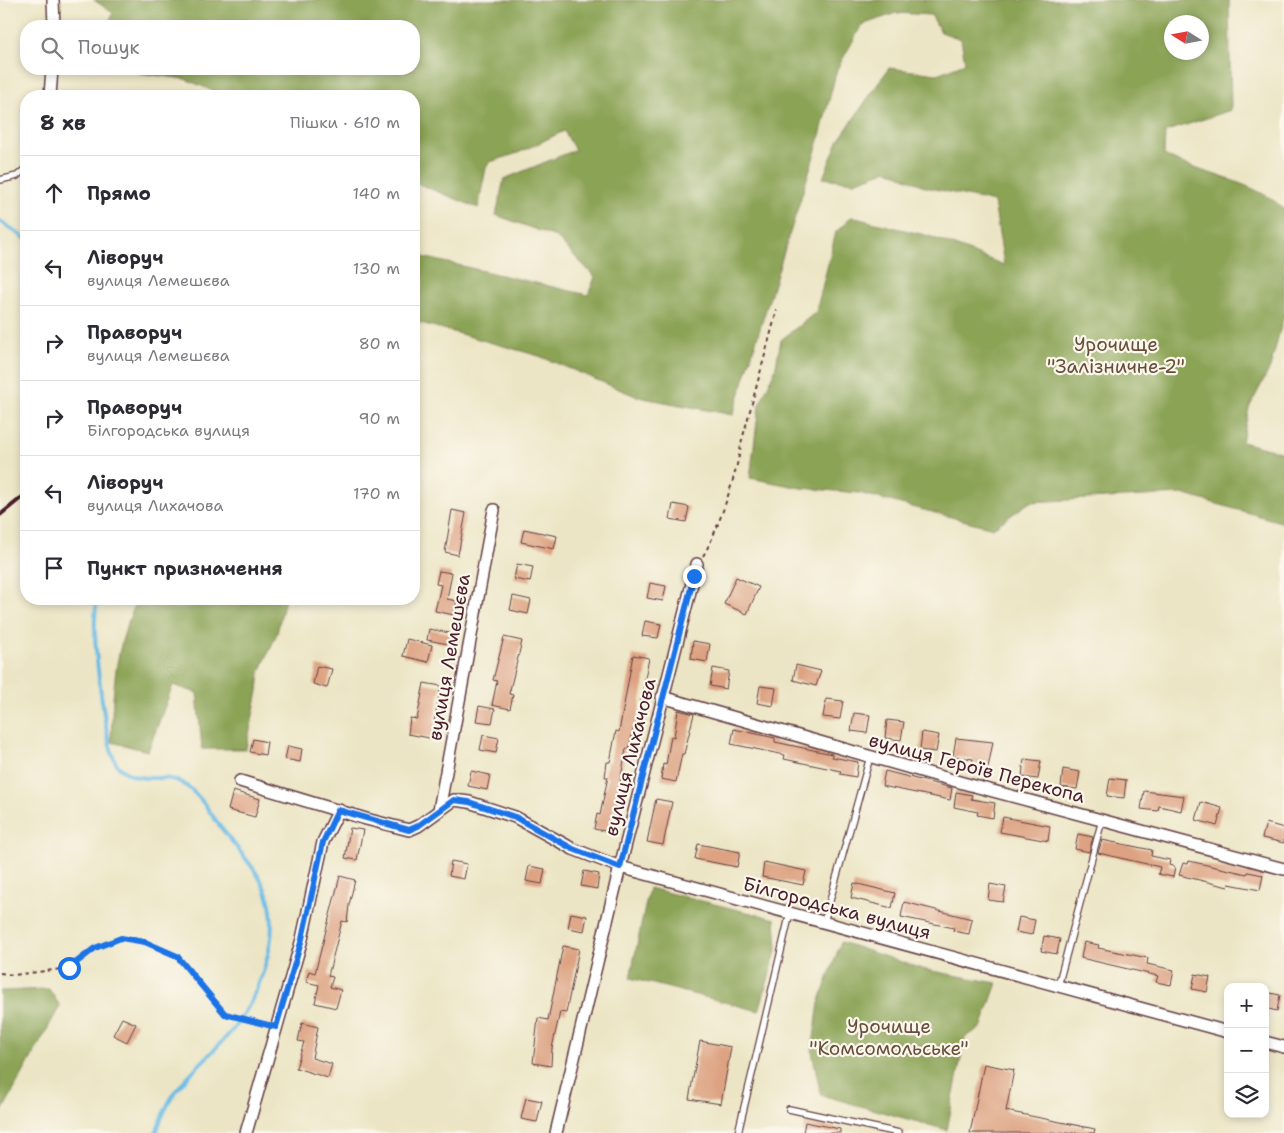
<!DOCTYPE html>
<html lang="uk">
<meta charset="utf-8">
<style>
:root{--surface:#fff;--page:#f7f7f7;--text:#2b2b33;--muted:#7c7c81;--line:#e1e1e2}
body{margin:0;font-family:"Shantell Sans",sans-serif;background:var(--page);color:var(--text)}
.controls{position:absolute;right:15px;bottom:15px;display:grid;overflow:hidden;border-radius:10px;box-shadow:0 2px 8px #0003}
.controls button{width:45px;height:45px;display:grid;place-items:center;padding:0;border:0;border-bottom:1px solid var(--line);background:var(--surface);color:var(--text);font:25px sans-serif}
.compass{position:absolute;left:1164px;top:15px;width:45px;height:45px;border-radius:50%;background:var(--surface);box-shadow:0 2px 8px #0003;rotate:281deg}
.stop{position:absolute;width:15px;height:15px;margin:-11px;border:4px solid #1a73e8;border-radius:50%;background:#fff}
.stop.end{background:#1a73e8;border-color:#fff;box-shadow:0 1px 5px #0008}
.list{margin:0;padding:0;list-style:none}
h2{display:flex;justify-content:space-between;align-items:center;height:65px;margin:0;padding:0 20px;font-size:21px}
h2 small{font-size:16px;font-weight:400;color:var(--muted)}
.list li{display:grid;grid-template-columns:32px 1fr auto;gap:15px;align-items:center;box-sizing:border-box;height:75px;padding:0 20px;border-top:1px solid var(--line)}
.list b{display:block;font-size:19px;white-space:nowrap}
.list p{margin:0;font-size:16px;white-space:nowrap;color:var(--muted)}
.list em{font-size:16px;font-style:normal;color:var(--muted)}
.icon{flex:none;width:28px;height:28px;fill:none;stroke:currentColor;stroke-width:2;stroke-linecap:round;stroke-linejoin:round}
.map{position:relative;flex:none;width:1284px;height:1133px;overflow:hidden}
.search{position:absolute;background:var(--surface);box-shadow:0 2px 8px #0003;left:20px;top:20px;width:400px;height:55px;display:flex;align-items:center;gap:12px;box-sizing:border-box;padding:0 18px;border-radius:20px;color:var(--muted);font-size:19px}
.panel{position:absolute;background:var(--surface);box-shadow:0 2px 8px #0003;left:20px;top:90px;width:400px;height:515px;border-radius:20px}
.map>svg:first-child{display:block}
.forest{fill:#8aa354;stroke:#6a6140;fill-rule:evenodd}
.lines{fill:none;stroke-linecap:round;stroke-linejoin:round}
.stream{stroke:#6abce5;stroke-width:4}
.building{fill:#dda281}
.lane-casing{stroke:#623d42;stroke-width:8}
.street-casing{stroke:#623d42;stroke-width:14}
.path{stroke:#623d42;stroke-width:2;stroke-dasharray:4 4;stroke-linecap:butt}
.lane{stroke:#fff;stroke-width:5.5}
.street{stroke:#fff;stroke-width:11}
.rail{stroke:#4a1f2b;stroke-width:4}
.route{stroke:#1a73e8;stroke-width:6}
.labels{text-anchor:middle;dominant-baseline:central;stroke-width:4.5;stroke-linejoin:round;paint-order:stroke}
.park-label{font-size:19px;fill:#684e3a;stroke:#fbf7ec}
.street-label{font-size:19px;fill:#4a1f2b;stroke:#fbf7ec}
</style>
<div class="map">
<svg width="1284" height="1133" viewBox="0 0 1284 1133">
<rect width="100%" height="100%" fill="#fbf7ec"/>
<filter id="ink" filterUnits="userSpaceOnUse"><feTurbulence type="fractalNoise" baseFrequency=".02" numOctaves="2"/><feDisplacementMap in="SourceGraphic" scale="10" xChannelSelector="R" yChannelSelector="G"/><feConvolveMatrix kernelMatrix="1 2 1 2 8 2 1 2 1" color-interpolation-filters="sRGB"/></filter>
<filter id="wash" filterUnits="userSpaceOnUse"><feTurbulence type="fractalNoise" baseFrequency=".0096" numOctaves="4" result="noise"/><feDisplacementMap in="SourceGraphic" scale="20" xChannelSelector="R" yChannelSelector="G"/><feGaussianBlur stdDeviation="1.12" result="paint"/><feColorMatrix in="noise" values="0 0 0 0 0 0 0 0 0 0 0 0 0 0 0 0 0 1.4 0 .05"/><feComposite in="paint" operator="in"/></filter>
<g filter="url(#wash)">
<rect width="100%" height="100%" fill="#ece5c5"/>
<g class="forest">
<path d="M94 0H1229L1231 110 1165 132 1164 155C1201 175 1254 180 1284 209V315L1270 368 1249 408 1242 442 1284 453V523L1182 494 1030 502 993 528 859 493 801 488 750 478 759 406 775 370 781 340 816 312 836 232 851 217 929 236 1004 265 994 202 926 187 888 170 854 182 823 178 838 141 889 68 937 74 965 63 961 39 941 32 931 15 896 13 862 25 837 69 819 140 733 415 638 397 539 356 414 321V255L588 295 595 277 556 237 496 215 504 179 575 150 564 131 518 153 490 162 486 168 478 208 414 182V96H225L185 79 139 73 134 69H414V26H107L113 13ZM1172 22H1202V52H1172Z"/>
<path d="M138 599H285L277 633 260 672 258 691 246 749H202L197 693 173 685 148 751 111 742C113 688 114 648 138 599Z"/>
<path d="M649 888 775 919 777 948 759 1011 630 978Z"/>
<path d="M841 942 926 970 997 983 981 1028 965 1037 947 1130 821 1095 812 1052 819 1003Z"/>
<path d="M49 989 60 1006 0 1115V991Z"/>
</g>
<g class="lines">
<g class="stream">
<path d="M0 221 26 239"/>
<path d="M97 599C96 609 94 619 95 629 95 650 106 754 118 766 139 787 162 771 182 783 203 796 211 816 226 834 256 872 279 892 270 945 264 976 250 1011 229 1034 196 1071 172 1082 156 1133"/>
</g>
</g>
<g id="blocks">
<g class="building">
<path d="M673 504 689 507 686 522 670 519Z"/>
<path d="M452 510 466 513 458 555 445 552Z"/>
<path d="M524 529 557 536 554 549 521 542Z"/>
<path d="M517 564 533 567 530 582 514 579Z"/>
<path d="M439 571 452 573 447 599 457 601 454 615 435 611 441 585 436 584Z"/>
<path d="M736 577 759 587 747 614 724 604Z"/>
<path d="M650 583 666 586 663 601 647 598Z"/>
<path d="M513 596 531 600 528 614 510 610Z"/>
<path d="M645 621 661 624 658 638 642 636Z"/>
<path d="M429 629 450 633 448 644 427 640Z"/>
<path d="M504 637 522 641 509 694 513 695 510 709 492 705 497 681 493 680Z"/>
<path d="M407 639 432 645 428 662 403 656Z"/>
<path d="M693 641 710 644 707 662 691 659Z"/>
<path d="M633 655 649 658 636 726H634L629 749H626L619 789H621L619 804 615 803 610 832 594 829 597 814 600 815 608 777H605L607 762H610L616 731 619 732Z"/>
<path d="M796 665 821 671 816 686 793 680Z"/>
<path d="M317 666 332 669 327 688 313 684Z"/>
<path d="M713 668 729 671 726 689 710 686Z"/>
<path d="M424 683 441 686 434 722H437L435 739 408 734 410 718 417 719Z"/>
<path d="M760 686 776 688 773 706 757 703Z"/>
<path d="M826 699 843 701 840 719 823 717Z"/>
<path d="M479 706 495 709 492 723 476 721Z"/>
<path d="M678 710 694 714 684 754H682L676 782 661 779 663 764 666 765 671 736 674 737Z"/>
<path d="M854 713 870 715 867 733 851 731Z"/>
<path d="M887 720 904 722 901 740 885 738Z"/>
<path d="M734 729 775 738V742L832 754V757L858 762 856 777 840 774 841 771 784 759 785 755 731 744Z"/>
<path d="M922 732 939 735 936 752 920 750Z"/>
<path d="M483 735 499 738 496 753 480 750Z"/>
<path d="M956 738 993 742 988 768 972 764 973 759 953 756Z"/>
<path d="M253 739 267 742 265 755 250 752Z"/>
<path d="M288 746 302 749 300 762 285 759Z"/>
<path d="M1024 759 1041 761 1038 779 1022 777Z"/>
<path d="M1063 769 1080 772 1077 789 1061 787Z"/>
<path d="M471 771 490 775 487 790 468 786Z"/>
<path d="M885 771 952 788 950 800 882 786Z"/>
<path d="M1110 778 1126 780 1124 798 1107 796Z"/>
<path d="M233 791 260 799 255 817 228 810Z"/>
<path d="M1144 791 1184 796 1181 811 1159 806 1158 811 1141 809Z"/>
<path d="M956 792 972 795 971 799 995 803 993 818 977 815 978 812 954 807Z"/>
<path d="M656 799 672 802 663 845 647 842Z"/>
<path d="M1201 802 1222 808 1217 826 1196 820Z"/>
<path d="M1003 817 1050 826 1048 841 1000 832Z"/>
<path d="M1266 823 1284 828V843L1262 838Z"/>
<path d="M350 828 363 830 357 860 345 858Z"/>
<path d="M1078 834 1093 837 1089 852 1075 849Z"/>
<path d="M1102 840 1152 850 1151 856 1170 860 1169 865 1175 867 1173 877 1158 874 1160 867 1098 853Z"/>
<path d="M698 844 740 852 737 867 695 859Z"/>
<path d="M451 861 467 864 464 879 449 876Z"/>
<path d="M1189 861 1247 874 1248 872 1263 875 1260 890 1229 884 1228 887 1179 875 1183 863 1188 864Z"/>
<path d="M764 862 806 871 803 885 762 877Z"/>
<path d="M529 866 545 869 542 884 526 881Z"/>
<path d="M584 871 599 874 597 889 581 886Z"/>
<path d="M340 876 355 880 349 905 347 922 342 921 328 976 333 977 330 987 341 990 336 1008 315 1003 319 985 306 982 309 971 315 973Z"/>
<path d="M854 883 895 893 892 908 851 898Z"/>
<path d="M990 884 1006 887 1003 902 988 900Z"/>
<path d="M904 902 972 919 969 934 953 931 954 928 901 917Z"/>
<path d="M571 913 587 916 584 931 568 928Z"/>
<path d="M1019 917 1035 920 1032 935 1016 932Z"/>
<path d="M1044 936 1060 939 1057 954 1041 951Z"/>
<path d="M1084 942 1099 945 1098 948 1148 958 1147 964 1174 970 1171 985 1156 982 1158 976 1081 958Z"/>
<path d="M563 946 579 949 566 1013 560 1012 552 1048 551 1066 533 1063 538 1018 548 1020Z"/>
<path d="M1195 974 1210 977 1207 992 1192 989Z"/>
<path d="M1265 992 1280 995 1277 1011 1265 1008Z"/>
<path d="M122 1018 136 1024 127 1042 113 1035Z"/>
<path d="M302 1023 318 1027 312 1058 332 1064 328 1078 296 1068 304 1042 298 1041Z"/>
<path d="M700 1041 731 1047 721 1104 689 1099Z"/>
<path d="M984 1064 1014 1070 1006 1111 1095 1129 1094 1133H970Z"/>
<path d="M526 1098 542 1101 537 1122 521 1119Z"/>
<path d="M805 1122 840 1129V1133H803Z"/>
</g>
</g>
</g>
<g filter="url(#ink)">
<use href="#blocks" fill-opacity="0" stroke="#623d42" stroke-width="1"/>
<g class="lines">
<g class="lane-casing">
<g id="lane">
<path d="M0 180 17 176 26 168"/>
<path d="M824 922 870 757"/>
<path d="M1058 986 1102 820"/>
<path d="M789 1109 899 1133"/>
<path d="M738 1133 790 913"/>
</g>
</g>
<g class="street-casing">
<g id="street">
<path d="M53 0 54 26"/>
<path d="M50 96 52 69"/>
<path d="M662 697 963 783 1284 869"/>
<path d="M240 781 366 819 409 830 418 826 454 800 469 802 515 817 573 849 620 867 1228 1032"/>
<path d="M439 810 494 510"/>
<path d="M1265 1042 1284 1047"/>
<path d="M246 1133 302 939 323 842 339 810"/>
<path d="M556 1133 620 867 697 564"/>
</g>
</g>
<g class="path">
<path d="M703 556C717 534 738 470 741 444L777 310"/>
<path d="M0 973 14 975 69 968 95 948 121 938 145 942 177 957 225 1014 267 1025"/>
</g>
<use href="#lane" class="lane"/>
<use href="#street" class="street"/>
<path class="rail" d="M0 515 26 494"/>
</g>
</g>
<g class="lines" filter="url(#ink)">
<path class="route" d="M69 968 95 948 121 938 145 942 177 956 225 1014 276 1027 302 939 323 842 338 810 409 830 418 826 454 800 469 802 515 817 573 849 620 867 694 576"/>
</g>
<g class="labels">
<g class="park-label">
<text x="1116" y="344">Урочище<tspan x="1116" dy="22">"Залізничне-2"</tspan></text>
<text x="889" y="1026">Урочище<tspan x="889" dy="22">"Комсомольське"</tspan></text>
</g>
<g class="street-label">
<text transform="translate(449 657) rotate(-80)">вулиця Лемешєва</text>
<text transform="translate(630 757) rotate(-76)">вулиця Лихачова</text>
<text transform="translate(977 768) rotate(15)">вулиця Героїв Перекопа</text>
<text transform="translate(837 908) rotate(15)">Білгородська вулиця</text>
</g>
</g>
</svg>
<div class="controls">
<button>+</button>
<button>−</button>
<button><svg class="icon" aria-label="layers" viewBox="0 0 24 24"><path d="M12 4l9 5-9 5-9-5zM3 14l9 5 9-5"/></svg></button>
</div>
<svg class="compass" viewBox="-18 -18 36 36"><path d="M0-13l5 13h-10z" fill="#e53935"/><path d="M0 13l5-13h-10z" fill="#7c7c81"/></svg>
<div class="stop" style="left:69px;top:968px"></div>
<div class="stop end" style="left:694px;top:576px"></div>
<div class="search"><svg class="icon" aria-label="search" viewBox="0 0 24 24"><circle cx="10" cy="10" r="6"/><path d="M15 15l6 6"/></svg>Пошук</div>
<section class="panel">
<h2>8 хв<small>Пішки · 610 m</small></h2>
<ul class="list">
<li><svg class="icon" aria-label="ahead" viewBox="0 0 24 24"><path d="M12 20V5M6 11l6-6 6 6"/></svg><div><b>Прямо</b></div><em>140 m</em></li>
<li><svg class="icon" aria-label="left" viewBox="0 0 24 24"><path d="M17 20v-9H6M10 6l-5 5 5 5"/></svg><div><b>Ліворуч</b><p>вулиця Лемешєва</p></div><em>130 m</em></li>
<li><svg class="icon" aria-label="right" viewBox="0 0 24 24"><path d="M7 20v-9h11M14 6l5 5-5 5"/></svg><div><b>Праворуч</b><p>вулиця Лемешєва</p></div><em>80 m</em></li>
<li><svg class="icon" aria-label="right" viewBox="0 0 24 24"><path d="M7 20v-9h11M14 6l5 5-5 5"/></svg><div><b>Праворуч</b><p>Білгородська вулиця</p></div><em>90 m</em></li>
<li><svg class="icon" aria-label="left" viewBox="0 0 24 24"><path d="M17 20v-9H6M10 6l-5 5 5 5"/></svg><div><b>Ліворуч</b><p>вулиця Лихачова</p></div><em>170 m</em></li>
<li><svg class="icon" aria-label="arrive" viewBox="0 0 24 24"><path d="M6 21V4h12l-3 4 3 4H6"/></svg><div><b>Пункт призначення</b></div></li>
</ul>
</section>
</div>
